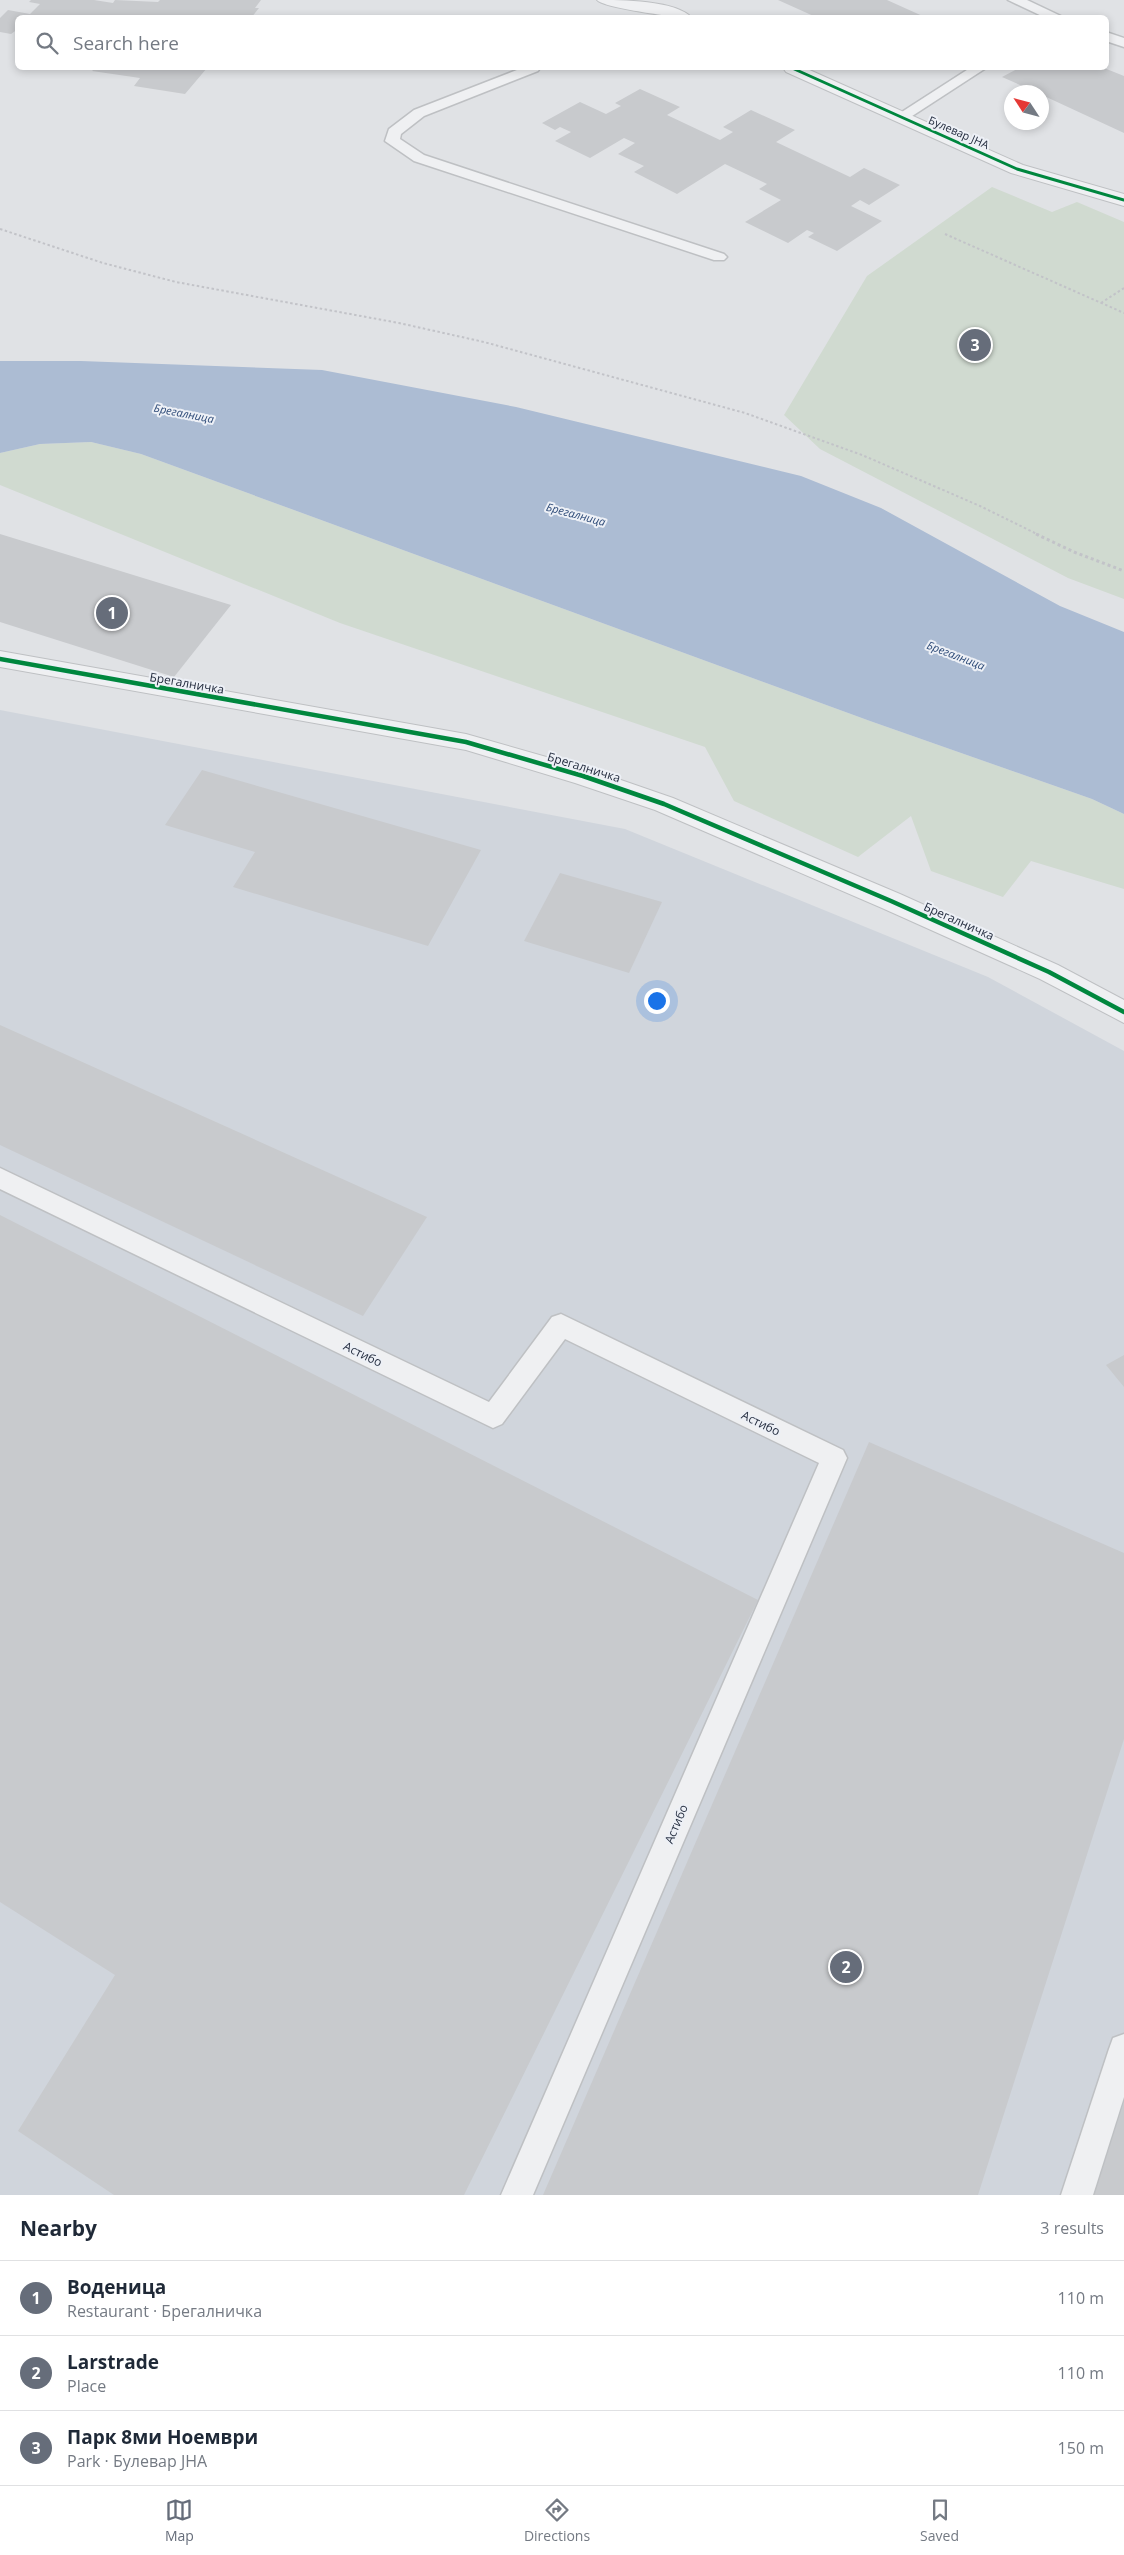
<!DOCTYPE html>
<meta charset="utf-8">
<style>
:root{--surface:#fff;--page:#f6f6f7;--text:#1f2937;--muted:#747a83;--line:#e0e1e3;--accent:#666d7a}
body{margin:0;font-family:"Open Sans",sans-serif;background:var(--page);color:var(--text)}
.compass{position:absolute;left:1004px;top:85px;width:45px;height:45px;border-radius:50%;background:var(--surface);box-shadow:0 2px 8px #0003;rotate:306deg}
.you{position:absolute;left:656px;top:1000px;width:18px;height:18px;margin:-12px;border:4px solid #fff;border-radius:50%;background:#1a73e8;box-shadow:0 0 0 8px #1a73e833}
.badge{display:grid;place-items:center;width:32px;height:32px;border-radius:50%;background:var(--accent);color:#fff;font-size:16px;font-weight:700}
.pin{position:absolute;translate:-50% -50%;border:2px solid #fff;box-shadow:0 1px 5px #0006}
.list{margin:0;padding:0;list-style:none}
h2{display:flex;justify-content:space-between;align-items:center;height:65px;margin:0;padding:0 20px;font-size:21px}
h2 small{font-size:16px;font-weight:400;color:var(--muted)}
.list li{display:grid;grid-template-columns:32px 1fr auto;gap:15px;align-items:center;box-sizing:border-box;height:75px;padding:0 20px;border-top:1px solid var(--line)}
.list b{display:block;font-size:19px;white-space:nowrap}
.list p{margin:0;font-size:16px;white-space:nowrap;color:var(--muted)}
.list em{font-size:16px;font-style:normal;color:var(--muted)}
.icon{flex:none;width:28px;height:28px;fill:none;stroke:currentColor;stroke-width:2;stroke-linecap:round;stroke-linejoin:round}
.map{position:relative;flex:none;width:1124px;height:2195px;overflow:hidden}
.search{position:absolute;background:var(--surface);box-shadow:0 2px 8px #0003;left:15px;right:15px;top:15px;height:55px;display:flex;align-items:center;gap:12px;box-sizing:border-box;padding:0 18px;border-radius:8px;color:var(--muted);font-size:19px}
.sheet{height:290px;background:var(--surface)}
nav{display:flex;justify-content:space-around;align-items:center;box-sizing:border-box;height:70px;border-top:1px solid var(--line);background:var(--surface);font-size:14px;color:var(--muted)}
nav a{display:grid;justify-items:center;gap:2px}
nav .on{color:var(--accent)}
.map>svg:first-child{display:block}
.built{fill:#d0d5dc}
.green{fill:#d0dad0}
.water{fill:#acbcd3}
.building{fill:#c8cacd}
.lines{fill:none;stroke-linecap:round;stroke-linejoin:round}
.service-casing{stroke:#bec0c3;stroke-width:3}
.minor-casing{stroke:#bec0c3;stroke-width:2}
.path-far1{stroke:#c2c3c8;stroke-width:2;stroke-dasharray:2.5 2.5;stroke-linecap:butt}
.path{stroke:#c2c3c8;stroke-width:3;stroke-dasharray:3 3;stroke-linecap:butt}
.service{fill:#eff0f2;fill-rule:evenodd}
.minor{fill:#eff0f2;fill-rule:evenodd}
.cycleway-far1-casing{stroke:#edf0f6;stroke-width:5}
.cycleway-casing{stroke:#edf0f6;stroke-width:8}
.cycleway-far1{stroke:#00873e;stroke-width:3}
.cycleway{stroke:#00873e;stroke-width:4.5}
.labels{text-anchor:middle;dominant-baseline:central;stroke-width:4;stroke-linejoin:round;paint-order:stroke}
.far-street-label{font-size:11px;fill:#252e40;stroke:#edf0f6}
.far-water-label{font-size:11px;font-style:italic;fill:#2d4a77;stroke:#edf0f6}
.street-label{font-size:12px;fill:#252e40;stroke:#edf0f6}
</style>
<div class="map">
<svg width="1124" height="2195" viewBox="0 0 1124 2195">
<rect width="100%" height="100%" fill="#e0e2e5"/>
<path class="built" d="M0 710 625 829 988 977 1124 1051V2195H0Z"/>
<g class="green">
<path d="M992 187 1052 212 1077 202 1124 222V599L1068 578 820 449 784 415 867 276Z"/>
<path d="M91 442 141 454 870 721 1092 799 1124 814V889L1031 861 1003 897 931 871 911 816 858 857 734 801 705 747 340 623 0 485V453L40 444Z"/>
</g>
<path class="water" d="M0 361H81L322 370 516 407 801 476 881 508 1060 606 1124 632V814L1092 799 870 721 141 454 91 442 40 444 0 453Z"/>
<g class="building">
<path d="M31 0H94L113 3 115 0 158 2 160 0H261L255 8H259L251 18H18V29L11 34 0 32V18L8 10 30 14 40 4 29 2Z"/>
<path d="M778 0H887L927 18H818Z"/>
<path d="M95 68H207L185 94 134 86 140 78 92 71Z"/>
<path d="M1019 68H1104L1124 76V133L1042 95V92H1036L1002 77Z"/>
<path d="M640 89 680 107 667 115 720 140 733 132 723 127 751 110 795 130 776 142 850 177 864 168 900 185 869 205 860 200 851 206 882 221 837 251 808 237 814 233 807 230 788 243 745 222 781 200 759 189 767 184 725 164 677 194 634 172 644 166 618 154 635 143 624 138 590 158 555 141 571 132 560 127 555 130 542 123 580 102 606 114 621 106 615 103Z"/>
<path d="M0 534 231 605 174 677 0 622Z"/>
<path d="M202 770 481 850 428 946 233 887 255 852 165 825Z"/>
<path d="M560 873 662 902 629 973 524 941Z"/>
<path d="M0 1025 427 1217 363 1316 0 1145Z"/>
<path d="M0 1215 758 1600 464 2195H114L18 2131 115 1975 0 1902Z"/>
<path d="M1124 1355V1387L1106 1365Z"/>
<path d="M869 1442 1124 1553V1739L978 2195H543Z"/>
<path d="M1124 2102V2195H1094Z"/>
</g>
<g class="lines">
<g class="service-casing">
<g id="service">
<path d="M1008 0H1027L1065 18H1046Z"/>
<path d="M1106 32 1124 38V47L1106 41Z"/>
<path d="M522 68H540L538 71 424 116 401 134 400 139 424 155 724 254 727 257 724 260H714L414 161 385 141 389 129 414 110Z"/>
<path d="M970 68H986L906 120H896L894 117Z"/>
<path d="M0 1168 489 1402 552 1317 561 1314 843 1450 847 1458 533 2195H501L819 1463 565 1339 502 1424 493 1428 0 1189Z"/>
<path d="M1124 2034V2097L1093 2195H1061L1109 2049 1113 2038Z"/>
</g>
</g>
<g class="minor-casing">
<g id="minor">
<path d="M597 0C621 0 676 0 692 18 679 18 603 8 597 0Z"/>
<path d="M783 68H805L1023 165 1124 194V206L1011 173 786 72Z"/>
<path d="M0 651 466 734 592 770 673 798 900 894 1058 965 1124 1000V1023L1040 979 882 908 655 810 575 783 466 750 0 667Z"/>
</g>
</g>
<g class="path-far1">
<path d="M0 229 103 263 176 282 399 323 484 342 745 413 862 455 980 506 1039 535"/>
<path d="M945 234 1124 313"/>
<path d="M1101 303 1124 288"/>
</g>
<path class="path" d="M1036 534 1074 552 1124 571"/>
<use href="#service" class="service"/>
<use href="#minor" class="minor"/>
<g class="cycleway-far1-casing">
<path id="cycleway-far1" d="M792 68 1017 169 1124 200"/>
</g>
<g class="cycleway-casing">
<path id="cycleway" d="M0 659 466 742 583 776 664 804 891 901 1049 972 1124 1012"/>
</g>
<use href="#cycleway-far1" class="cycleway-far1"/>
<use href="#cycleway" class="cycleway"/>
</g>
<g class="labels">
<g class="far-street-label">
<text transform="translate(959 132) rotate(24)">Булевар ЈНА</text>
</g>
<g class="far-water-label">
<text transform="translate(184 413) rotate(11)">Брегалница</text>
<text transform="translate(576 514) rotate(15)">Брегалница</text>
<text transform="translate(956 655) rotate(21)">Брегалница</text>
</g>
<g class="street-label">
<text transform="translate(187 683) rotate(10)">Брегалничка</text>
<text transform="translate(584 767) rotate(17)">Брегалничка</text>
<text transform="translate(959 921) rotate(24)">Брегалничка</text>
<text transform="translate(363 1354) rotate(26)">Астибо</text>
<text transform="translate(761 1423) rotate(26)">Астибо</text>
<text transform="translate(676 1824) rotate(-67)">Астибо</text>
</g>
</g>
</svg>
<svg class="compass" viewBox="-18 -18 36 36"><path d="M0-13l5 13h-10z" fill="#e53935"/><path d="M0 13l5-13h-10z" fill="#747a83"/></svg>
<div class="you"></div>
<div class="pin badge" style="left:112px;top:613px">1</div>
<div class="pin badge" style="left:846px;top:1967px">2</div>
<div class="pin badge" style="left:975px;top:345px">3</div>
<div class="search"><svg class="icon" aria-label="search" viewBox="0 0 24 24"><circle cx="10" cy="10" r="6"/><path d="M15 15l6 6"/></svg>Search here</div>
</div>
<section class="sheet">
<h2>Nearby<small>3 results</small></h2>
<ul class="list">
<li><span class="badge">1</span><div><b>Воденица</b><p>Restaurant · Брегалничка</p></div><em>110 m</em></li>
<li><span class="badge">2</span><div><b>Larstrade</b><p>Place</p></div><em>110 m</em></li>
<li><span class="badge">3</span><div><b>Парк 8ми Ноември</b><p>Park · Булевар ЈНА</p></div><em>150 m</em></li>
</ul>
</section>
<nav>
<a class="on"><svg class="icon" aria-label="map" viewBox="0 0 24 24"><path d="M3 6l6-2 6 2 6-2v14l-6 2-6-2-6 2zM9 4v14M15 6v14"/></svg>Map</a>
<a><svg class="icon" aria-label="directions" viewBox="0 0 24 24"><path d="M12 3l9 9-9 9-9-9zM9 14v-3h6M13 9l2 2-2 2"/></svg>Directions</a>
<a><svg class="icon" aria-label="saved" viewBox="0 0 24 24"><path d="M7 4h10v16l-5-4-5 4z"/></svg>Saved</a>
</nav>
